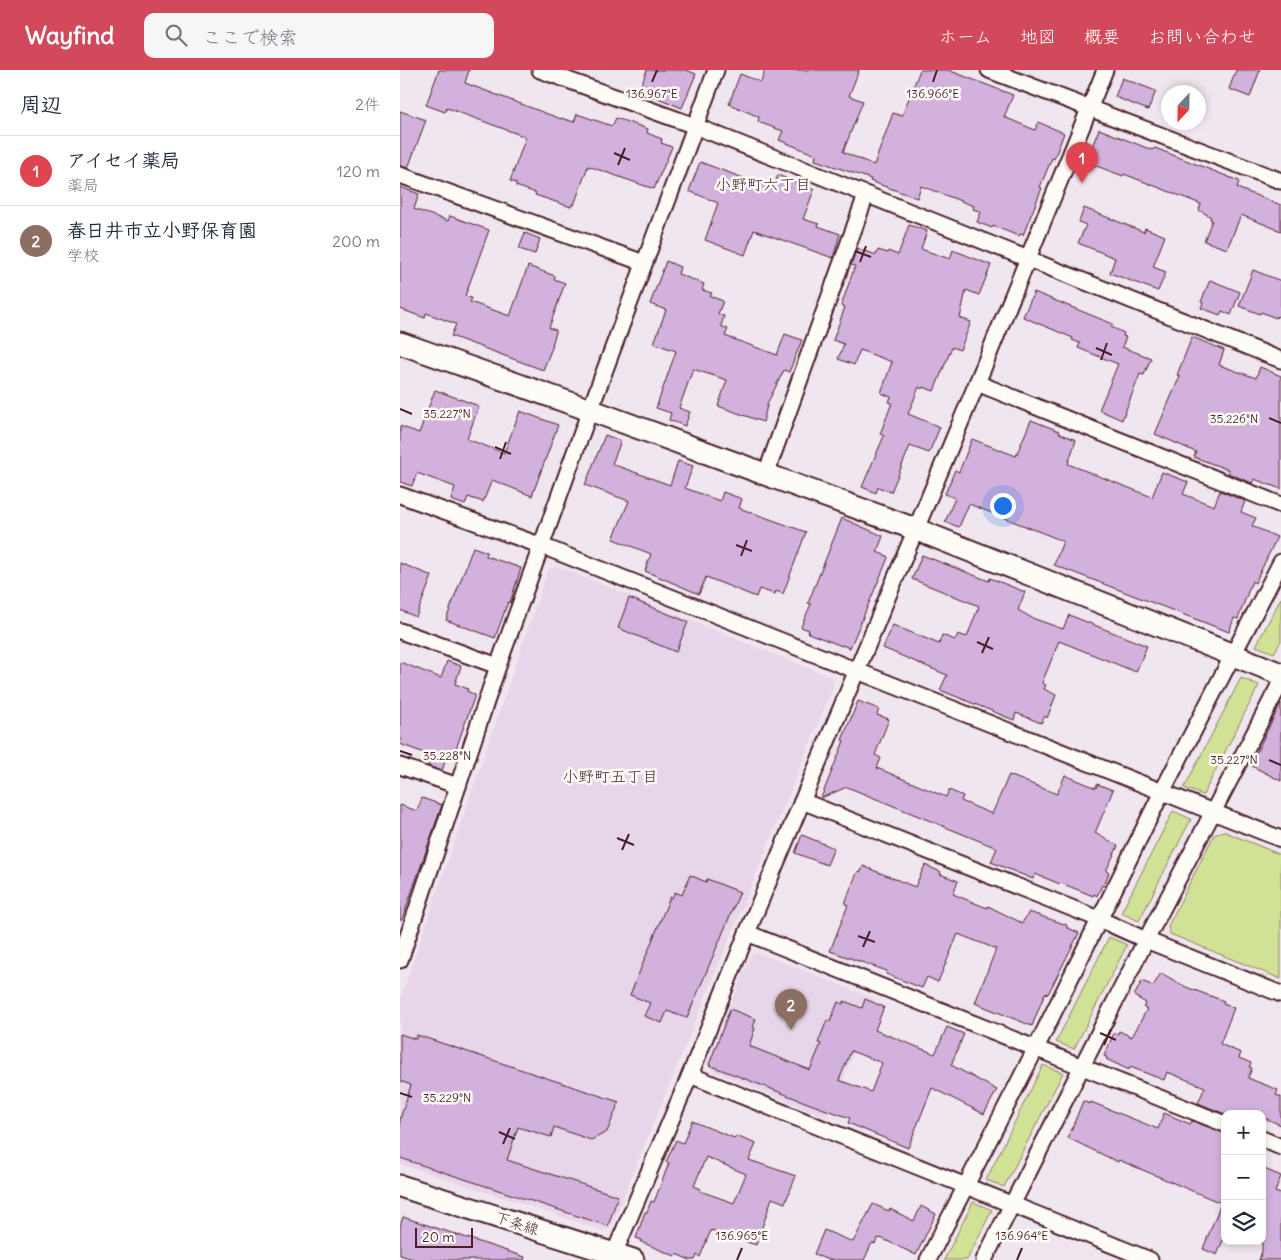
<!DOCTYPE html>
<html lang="ja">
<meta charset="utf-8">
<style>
:root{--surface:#fff;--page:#f6f6f7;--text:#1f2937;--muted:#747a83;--line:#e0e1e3;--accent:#d1495b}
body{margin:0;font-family:Delius,"Klee One",sans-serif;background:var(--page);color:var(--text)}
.controls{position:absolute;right:15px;bottom:15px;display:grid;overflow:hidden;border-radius:10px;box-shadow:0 2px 8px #0003}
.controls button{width:45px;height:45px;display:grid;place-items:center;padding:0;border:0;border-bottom:1px solid var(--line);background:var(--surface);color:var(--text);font:25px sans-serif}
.compass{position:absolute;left:761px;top:15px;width:45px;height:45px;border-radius:50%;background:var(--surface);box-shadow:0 2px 8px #0003;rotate:202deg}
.scale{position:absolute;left:15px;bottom:12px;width:58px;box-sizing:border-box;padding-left:5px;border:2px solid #4a1f2b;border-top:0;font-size:14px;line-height:18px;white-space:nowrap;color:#4a1f2b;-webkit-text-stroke:4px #fdfcf7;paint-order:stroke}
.you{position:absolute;left:602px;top:435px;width:18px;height:18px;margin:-12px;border:4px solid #fff;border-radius:50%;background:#1a73e8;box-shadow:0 0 0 8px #1a73e833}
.badge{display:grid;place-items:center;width:32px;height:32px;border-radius:50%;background:var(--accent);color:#fff;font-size:16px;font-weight:700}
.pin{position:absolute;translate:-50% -41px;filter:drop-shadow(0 1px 2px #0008)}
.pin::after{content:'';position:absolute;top:26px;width:18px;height:15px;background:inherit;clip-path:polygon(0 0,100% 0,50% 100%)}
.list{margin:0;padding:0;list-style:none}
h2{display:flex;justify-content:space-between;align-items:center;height:65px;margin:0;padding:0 20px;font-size:21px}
h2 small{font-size:16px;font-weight:400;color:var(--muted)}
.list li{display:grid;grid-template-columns:32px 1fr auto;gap:15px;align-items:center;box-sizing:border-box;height:70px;padding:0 20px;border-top:1px solid var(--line)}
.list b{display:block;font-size:19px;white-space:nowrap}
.list p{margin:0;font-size:16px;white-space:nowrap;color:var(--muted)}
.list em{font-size:16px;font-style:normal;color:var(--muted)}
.icon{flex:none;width:28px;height:28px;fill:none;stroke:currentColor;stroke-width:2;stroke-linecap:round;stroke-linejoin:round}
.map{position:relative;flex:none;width:881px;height:1190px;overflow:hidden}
header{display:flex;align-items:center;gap:30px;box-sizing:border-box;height:70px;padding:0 25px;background:var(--accent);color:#fff}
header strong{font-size:24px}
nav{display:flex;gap:28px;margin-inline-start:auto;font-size:18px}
.search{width:350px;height:45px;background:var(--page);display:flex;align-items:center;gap:12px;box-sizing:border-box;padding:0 18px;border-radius:10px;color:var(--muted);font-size:19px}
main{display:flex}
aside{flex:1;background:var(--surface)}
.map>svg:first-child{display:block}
.built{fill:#e7d6ea}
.green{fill:#d1e195;stroke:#8e8060}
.building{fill:#d3b1dd;stroke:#4a1f2b;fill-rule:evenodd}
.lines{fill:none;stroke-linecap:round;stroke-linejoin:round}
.street-casing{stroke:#4a1f2b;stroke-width:19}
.secondary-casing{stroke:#4a1f2b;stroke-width:25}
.street{stroke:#fdfcf7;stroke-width:15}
.secondary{stroke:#fdfcf7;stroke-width:21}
.ticks{fill:none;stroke:#4a1f2b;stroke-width:2}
.labels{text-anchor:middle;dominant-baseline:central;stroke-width:5;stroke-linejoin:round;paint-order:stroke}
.street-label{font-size:15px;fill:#4a1f2b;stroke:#fdfcf7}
.neighbourhood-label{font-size:16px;fill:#4a1f2b;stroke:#fdfcf7}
.ticks-label{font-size:12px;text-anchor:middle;fill:#4a1f2b;stroke:#fdfcf7;stroke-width:5;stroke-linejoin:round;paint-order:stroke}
</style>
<header>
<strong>Wayfind</strong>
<div class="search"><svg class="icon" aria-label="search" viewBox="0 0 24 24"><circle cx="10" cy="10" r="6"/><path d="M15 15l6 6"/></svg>ここで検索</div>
<nav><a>ホーム</a><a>地図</a><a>概要</a><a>お問い合わせ</a></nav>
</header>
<main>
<aside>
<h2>周辺<small>2件</small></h2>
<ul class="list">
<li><span class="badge" style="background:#e0444e">1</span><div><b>アイセイ薬局</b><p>薬局</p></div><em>120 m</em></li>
<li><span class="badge" style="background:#8d6e63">2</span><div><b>春日井市立小野保育園</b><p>学校</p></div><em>200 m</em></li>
</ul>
</aside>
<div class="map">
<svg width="881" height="1190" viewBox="0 0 881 1190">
<rect width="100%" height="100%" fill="#f0e6ef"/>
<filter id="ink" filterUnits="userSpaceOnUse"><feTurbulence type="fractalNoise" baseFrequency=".02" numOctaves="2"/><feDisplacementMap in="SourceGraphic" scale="10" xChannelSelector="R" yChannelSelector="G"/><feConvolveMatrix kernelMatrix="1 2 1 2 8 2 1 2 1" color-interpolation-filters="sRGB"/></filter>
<g filter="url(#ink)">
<g class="built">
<path d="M157 496 433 608 434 615 210 1159 202 1160 0 1094V930L148 500Z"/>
<path d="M359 883 475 929 428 1048 311 1000 307 992 351 885Z"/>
</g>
<g class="green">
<path d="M881 528V571L874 583 856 576Z"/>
<path d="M841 608 859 615 803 725 784 718Z"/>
<path d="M773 741 791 749 739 851 721 843Z"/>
<path d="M823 761 881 785V909L770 864 768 856 814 765Z"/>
<path d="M709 867 727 875 674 979 656 972Z"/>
<path d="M643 995 663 1003 604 1117 586 1110Z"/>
<path d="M573 1132 592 1140 567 1190H544Z"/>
</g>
<g class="building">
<path d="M39 0H69L65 13 161 49V48L174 52 177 44 212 56 216 48 248 59 247 63 262 69 261 73 272 77 254 119 188 96 174 135 172 134 171 137 135 125 136 123 116 116V113L110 111 126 67 47 38 45 42 26 35Z"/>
<path d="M247 0H286L296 4 282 38 239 20Z"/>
<path d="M365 0H459L449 26 463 31 443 82 474 95 493 43 502 46 520 0H548L613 25 604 47 635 60 638 52 664 63 654 89 652 88 640 117 642 118 623 165 620 164 619 166 593 156 592 158 577 152 581 142 573 139 574 136 521 116 517 128 470 111 471 109 415 90 416 85 379 70 383 61 358 52 359 47 329 34 340 4 361 12Z"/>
<path d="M836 0H860L850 27 829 19Z"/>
<path d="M722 8 756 21 748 40 715 27Z"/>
<path d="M0 41 26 50 8 98 0 96Z"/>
<path d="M699 59 752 80 755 78 839 111 837 118 881 135V161L841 145 827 179 804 171 812 150 810 149 811 147 799 140 801 134 724 104 723 106 686 92Z"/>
<path d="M300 92 373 119 378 105 414 120 403 149 419 154 418 156 440 164 433 188 354 160 345 185 305 170 318 133 289 121Z"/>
<path d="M0 117 19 124 14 139 48 151 50 146 89 160 65 226 72 228 70 232 110 246 128 196 155 206 154 209 165 213 149 258 156 260V262L152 275H153L143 300 51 266 56 254 26 243 25 248 0 239Z"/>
<path d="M684 138 744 162 745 158 765 166 753 197 766 202 758 221 710 203 715 188 678 173 686 155 679 152Z"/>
<path d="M509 155 527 161 521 179 550 189 553 180 591 195 579 225 566 220 560 248 571 252 560 280 552 277 534 321 523 317 522 319 519 317 508 344 540 357 529 383 510 376 491 422 478 417 476 423 462 417 484 366 480 364 492 333 489 332 491 327 481 323 492 292 460 280 454 295 438 289 444 274 433 270 445 237 441 236 454 199 455 196 451 195 457 178 476 185 478 180 488 183V181L498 185Z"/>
<path d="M125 163 140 169 135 184 119 179Z"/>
<path d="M266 191 280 197 278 204 304 214 302 220 312 223 310 226 323 231 318 244 324 246 321 256 328 259 325 266 377 285 385 264 402 270 389 302 384 300 368 332 363 352 318 336 327 310 293 299 279 338 290 342 285 356 269 350 271 343 256 338 276 281 254 273 266 240 250 234Z"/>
<path d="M853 200 881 211V248L877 246 876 248 861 242 860 244 839 236Z"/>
<path d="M810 210 840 222 831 245 822 241 820 245 801 238 803 233 801 232Z"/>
<path d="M634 222 713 254 711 257 724 263 723 266 726 267 722 277 751 288 744 305 740 304 722 350 699 340 718 294 678 278 680 273 672 270 673 268 623 247Z"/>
<path d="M792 267 824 280 819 295 856 308 860 297 881 306V419L854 409 852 413 828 403 829 400 794 387 796 382 755 364 780 306 777 305Z"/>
<path d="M35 320 79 336 67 369 104 383 120 341 158 355 132 426 92 410 83 432 68 427 65 435 51 430 55 417 17 403 12 416 0 412V356L19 363Z"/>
<path d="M631 350 659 361V363L676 370 668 394 752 427 762 402 788 412 783 424 814 436 820 421 845 431 841 442 856 448 852 456 877 467 855 513 852 511 838 549 834 548 829 562 654 495 663 471 569 434 559 457 545 452 555 428 545 424 555 400 559 402 572 369 616 386Z"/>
<path d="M205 365 221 371 212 394 270 415 278 391 293 396 285 418 320 431 323 422 342 429 339 438 406 462 383 524 376 521 375 524 359 519 356 527 306 507 299 524 245 501 251 484 213 469 229 431 185 415Z"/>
<path d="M442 448 483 466 477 482 487 486 488 488 450 578 442 575V576L408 563 409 560 401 557 411 534 408 533Z"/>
<path d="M73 477 87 482 86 486 121 498 110 533 108 532 95 568 46 550Z"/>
<path d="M522 485 589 511 590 508 625 522 618 540 632 548 663 559 669 545 747 576 736 602 659 571 642 613 646 615 644 619 656 625 647 648 645 646 641 653 616 643 614 650 540 620 547 605 483 578 493 555 539 574 542 565 555 570 558 564 567 567 579 536 512 509Z"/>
<path d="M0 493 32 506 16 547 0 540Z"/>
<path d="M229 528 288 552 276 582 218 558Z"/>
<path d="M47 591 61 596 55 614 68 619 67 621 75 625 52 690 46 688 42 701 28 696 32 686 0 674V592L41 608Z"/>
<path d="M458 631 479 639 477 645 489 649 475 685 481 688 477 698 546 727 549 720 563 726 561 731 592 744 609 705 657 724 665 705 696 718 697 714 713 720 695 763 718 776 706 801 709 802 704 816 702 815 697 826 694 824 693 826 661 813 660 814 635 804 633 809 591 792 597 778 447 717 421 728 444 671 442 670Z"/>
<path d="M881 633V711L850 695Z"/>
<path d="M22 728 42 735 2 850H0V735L17 741Z"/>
<path d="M402 765 434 778 427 795 395 783Z"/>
<path d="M525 795 541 802 540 804 558 811 553 824 587 838 588 836 622 853 629 842 667 855 666 857 679 863 648 924 645 923 632 956 575 933 596 879 558 864 538 912 527 907 522 918 486 904 487 901 430 881 448 835 445 834 451 817 458 801 461 802 463 796 515 817Z"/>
<path d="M290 805 306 812 307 809 340 822 287 948 267 941 262 953 244 946 250 933 230 925 270 827 272 828 275 822 282 825Z"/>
<path d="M761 903 786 917 824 931 823 934 834 938 820 974 841 983 839 988 851 993 849 997 852 998 848 1008 878 1020 876 1025 881 1027V1055L862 1047V1044H825L798 1033 805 1017 767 1002 764 1010 730 997 729 1000 706 989 707 987 704 986 714 963 718 964 719 961 732 967 747 939 743 937 746 933 734 926 742 911 753 916Z"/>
<path d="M465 929 484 937 475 960 535 984 547 957 564 964 551 995 597 1020 584 1044 532 1018 508 1078 448 1053 450 1048 418 1037 309 995 330 939 356 949 353 957 355 958 349 976 410 1000 421 974 418 973 427 950 430 952 438 932 443 934 444 931 462 938ZM451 981 482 993 471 1022 439 1010Z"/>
<path d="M0 964 16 969 17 965 219 1032 207 1062 191 1070 154 1057 151 1067 118 1057 107 1090 218 1126 208 1156 0 1088V1049L11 1015 0 1011Z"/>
<path d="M683 1031 690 1034 691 1032 758 1059 764 1043 790 1054 792 1051 825 1063V1095L823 1100 825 1101V1165L817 1185 803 1179 821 1133 719 1090 718 1092 668 1068Z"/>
<path d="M292 1051 334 1068 336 1066 356 1074 349 1090 396 1106 385 1133 372 1128 356 1175 311 1160 300 1187 297 1185 295 1190H290L276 1184 275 1186 241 1172 242 1170 236 1168 245 1142H247L251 1131 254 1132 269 1093 266 1092 276 1070 283 1073ZM306 1087 346 1104 334 1133 300 1121 301 1119 294 1116Z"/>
<path d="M862 1098 881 1106 875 1122 881 1124V1190H859L862 1181Z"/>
<path d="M473 1134 489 1141 490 1139 514 1151 521 1136 536 1144 516 1185 481 1168 480 1169 478 1168 475 1174 472 1173 464 1190H428L414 1184 424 1160 453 1172Z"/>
<path d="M3 1147 125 1187 124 1190H17L0 1185V1156Z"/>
</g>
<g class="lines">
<g class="street-casing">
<g id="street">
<path d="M140 0 295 56 881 290"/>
<path d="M589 0 881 111"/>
<path d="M0 105 244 193"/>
<path d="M577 313 881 435"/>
<path d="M366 404 466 125"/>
<path d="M0 425 142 476 881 769"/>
<path d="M0 561 98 596"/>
<path d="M0 696 58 716"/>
<path d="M402 731 699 849 746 870 881 924"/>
<path d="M347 863 825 1054"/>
<path d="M0 890 98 596 190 340 316 0"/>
<path d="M290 1005 750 1190"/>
<path d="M862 1069 881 1077"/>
<path d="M214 1184 290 1005 347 863 577 313 705 0"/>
<path d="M528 1190 636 978 762 722 881 492"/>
<path d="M584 1190 746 870 881 612"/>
</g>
</g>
<g class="secondary-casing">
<g id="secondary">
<path d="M0 273 190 340 515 459 881 604"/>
<path d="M0 1116 233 1190"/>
</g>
</g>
<use href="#street" class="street"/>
<use href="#secondary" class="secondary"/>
</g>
</g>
<path class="ticks" d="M252 12 257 0M533 12 537 0M214 83 230 90M218 95 225 78M455 181 471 187M460 192 466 176M696 278 712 285M701 290 707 273M0 339 12 344M869 348 881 353M95 377 111 384M100 389 106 372M336 475 352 481M341 486 347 470M577 572 593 579M582 583 589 567M0 681 12 685M869 690 881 695M217 768 234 775M222 780 229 764M458 866 475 872M463 877 470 861M700 963 716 970M704 975 711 959M0 1023 12 1027M99 1062 115 1069M103 1074 110 1058M337 1190 342 1178M617 1190 622 1178"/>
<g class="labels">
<g class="street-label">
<text transform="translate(117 1153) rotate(18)">下条線</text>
</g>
<g class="neighbourhood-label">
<text x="363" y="114">小野町六丁目</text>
<text x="210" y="706">小野町五丁目</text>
</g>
</g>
<g class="ticks-label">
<text x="533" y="28">136.966°E</text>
<text x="252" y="28">136.967°E</text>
<text x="47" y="348">35.227°N</text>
<text x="834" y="353">35.226°N</text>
<text x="47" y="690">35.228°N</text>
<text x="834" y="694">35.227°N</text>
<text x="47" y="1032">35.229°N</text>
<text x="342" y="1170">136.965°E</text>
<text x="622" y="1170">136.964°E</text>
</g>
</svg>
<div class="controls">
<button>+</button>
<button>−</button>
<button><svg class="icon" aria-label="layers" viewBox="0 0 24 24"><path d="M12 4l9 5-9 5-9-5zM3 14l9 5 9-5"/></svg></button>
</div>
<svg class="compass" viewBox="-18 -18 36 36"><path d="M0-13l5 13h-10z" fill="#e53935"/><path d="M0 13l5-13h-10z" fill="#747a83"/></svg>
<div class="scale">20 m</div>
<div class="you"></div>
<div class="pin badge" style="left:682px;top:113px;background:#e0444e">1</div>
<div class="pin badge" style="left:391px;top:960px;background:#8d6e63">2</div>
</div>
</main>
